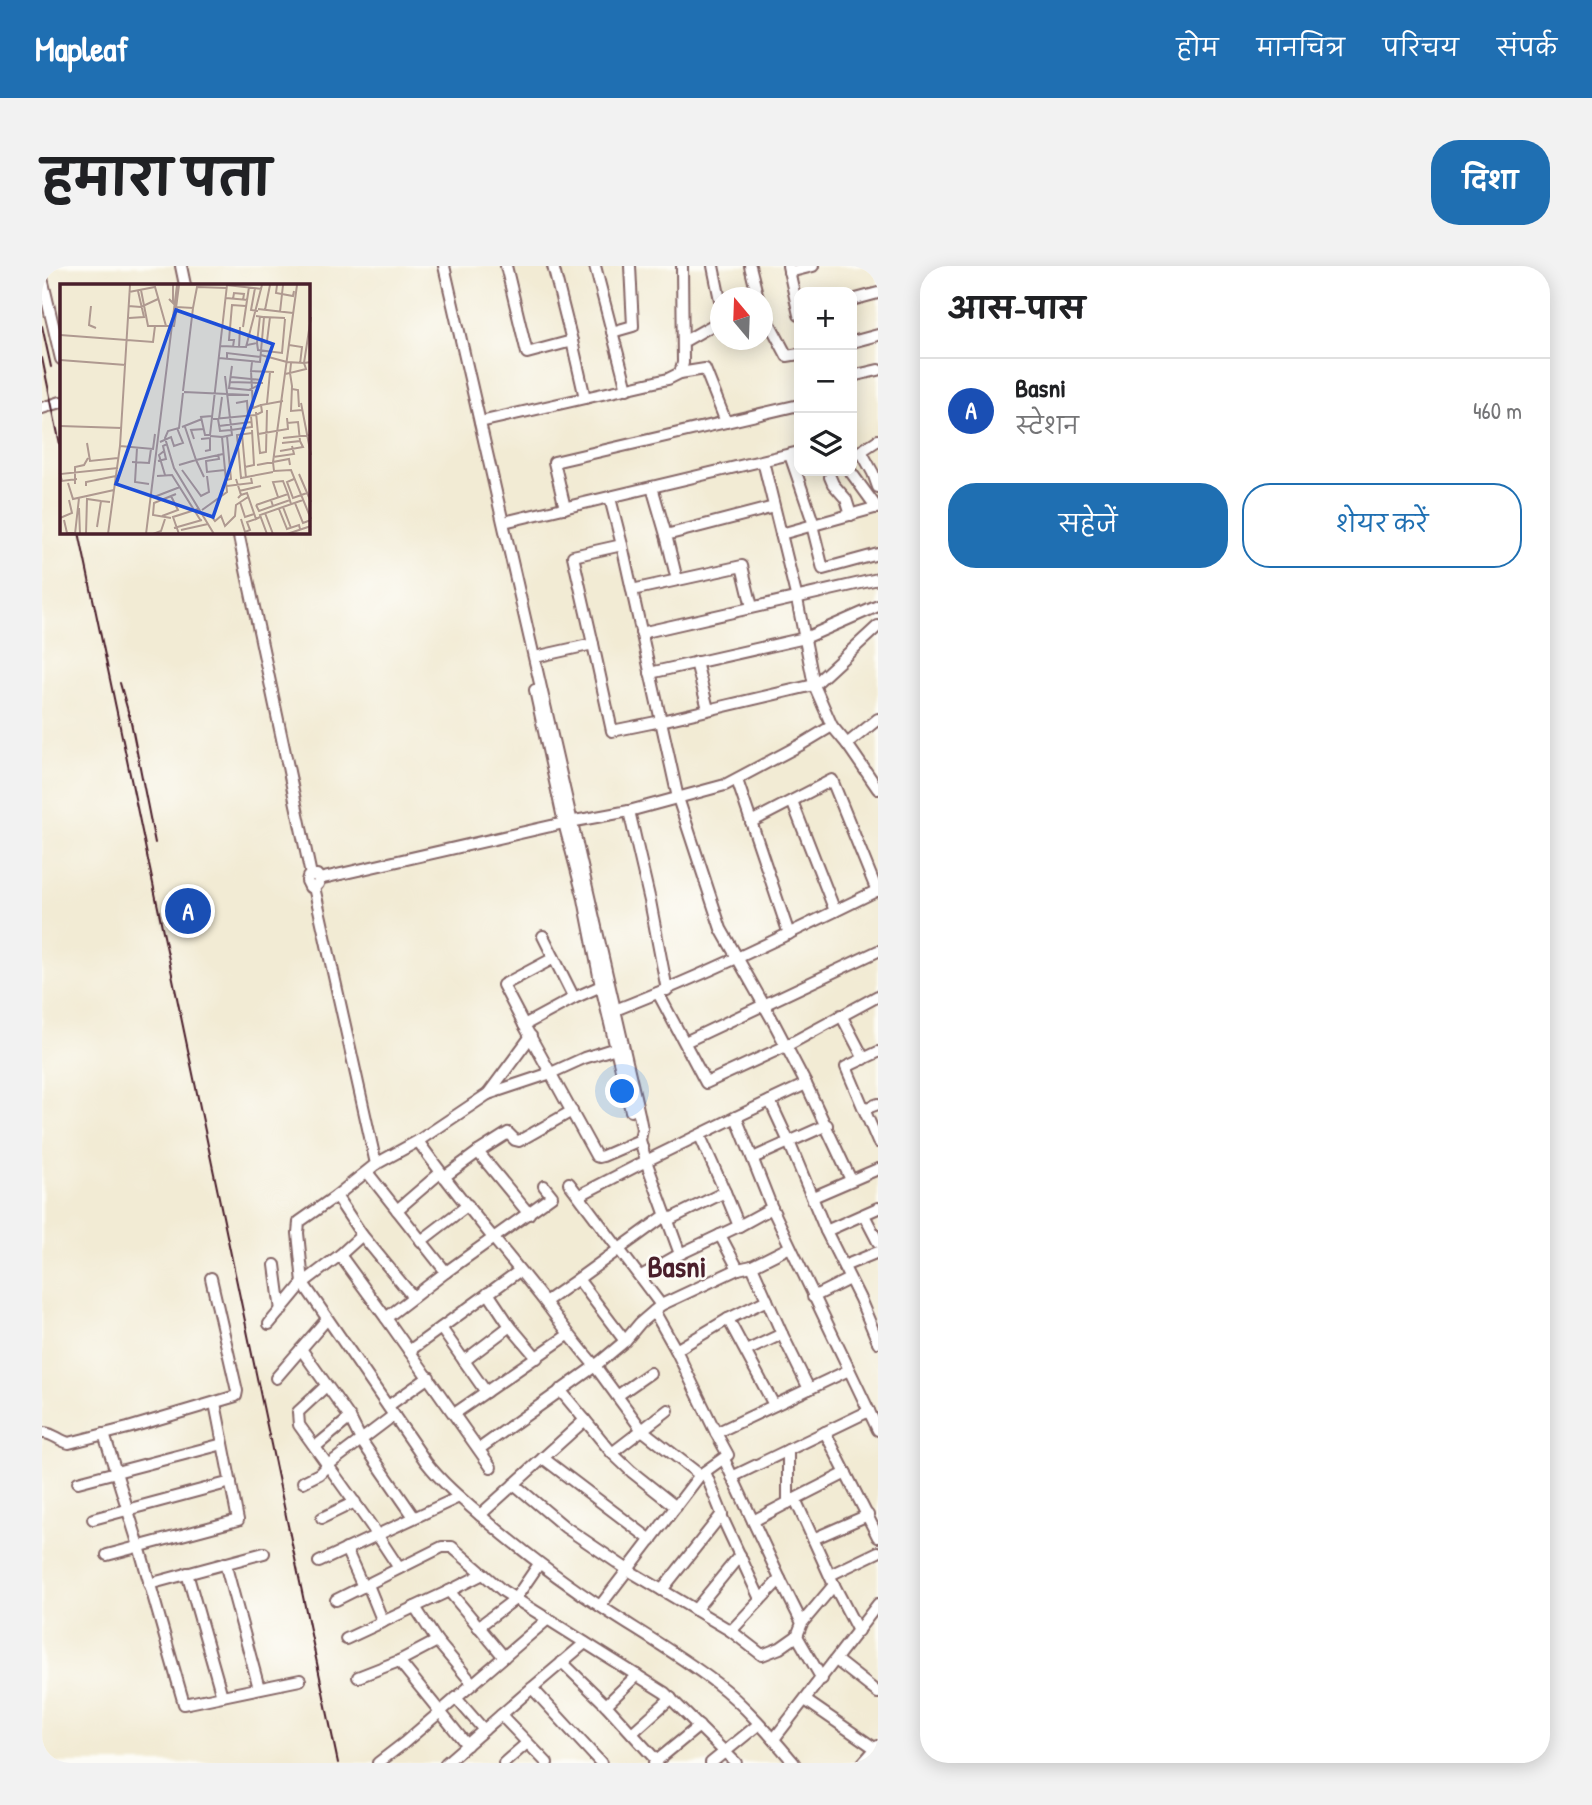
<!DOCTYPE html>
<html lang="hi">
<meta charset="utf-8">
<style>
:root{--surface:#fff;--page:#f2f2f2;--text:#202124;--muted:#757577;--line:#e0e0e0;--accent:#1f6fb2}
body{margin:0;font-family:"Patrick Hand","Playpen Sans Deva",sans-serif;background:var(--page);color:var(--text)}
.controls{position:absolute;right:21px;top:21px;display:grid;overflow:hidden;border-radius:14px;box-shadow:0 4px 18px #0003}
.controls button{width:63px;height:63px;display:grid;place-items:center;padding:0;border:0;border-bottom:2px solid var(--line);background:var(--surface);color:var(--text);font:35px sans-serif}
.compass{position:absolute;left:668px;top:21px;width:63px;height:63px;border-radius:50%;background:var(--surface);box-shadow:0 4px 18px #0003;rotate:341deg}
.you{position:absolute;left:581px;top:826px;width:24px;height:24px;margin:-18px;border:5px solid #fff;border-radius:50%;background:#1a73e8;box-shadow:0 0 0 10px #1a73e833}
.badge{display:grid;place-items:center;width:46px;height:46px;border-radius:50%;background:var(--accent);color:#fff;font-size:23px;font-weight:700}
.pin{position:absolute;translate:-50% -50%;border:4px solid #fff;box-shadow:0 2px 7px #0006}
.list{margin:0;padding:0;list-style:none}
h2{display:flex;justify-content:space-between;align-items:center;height:91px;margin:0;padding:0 28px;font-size:30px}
h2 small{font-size:23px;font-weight:400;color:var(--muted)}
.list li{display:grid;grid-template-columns:46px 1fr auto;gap:21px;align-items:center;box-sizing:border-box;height:105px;padding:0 28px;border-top:2px solid var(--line)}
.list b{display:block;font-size:26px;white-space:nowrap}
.list p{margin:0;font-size:23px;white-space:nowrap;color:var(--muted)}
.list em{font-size:23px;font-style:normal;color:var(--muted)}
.actions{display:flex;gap:14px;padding:21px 28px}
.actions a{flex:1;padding:16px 0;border:2px solid var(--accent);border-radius:28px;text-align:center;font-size:24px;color:var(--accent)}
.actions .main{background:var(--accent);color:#fff}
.icon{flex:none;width:38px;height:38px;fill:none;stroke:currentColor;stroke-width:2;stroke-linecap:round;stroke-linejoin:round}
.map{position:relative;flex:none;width:836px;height:1497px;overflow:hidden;border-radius:28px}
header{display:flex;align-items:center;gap:42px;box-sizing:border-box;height:98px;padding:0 35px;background:var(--accent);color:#fff}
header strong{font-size:33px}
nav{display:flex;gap:38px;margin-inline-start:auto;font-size:24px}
.intro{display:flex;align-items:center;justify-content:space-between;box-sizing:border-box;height:168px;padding:0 42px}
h1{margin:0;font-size:49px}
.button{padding:18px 32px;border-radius:28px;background:var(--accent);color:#fff;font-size:24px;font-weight:700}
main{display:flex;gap:42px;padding:0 42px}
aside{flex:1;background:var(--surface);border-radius:28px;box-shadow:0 4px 18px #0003}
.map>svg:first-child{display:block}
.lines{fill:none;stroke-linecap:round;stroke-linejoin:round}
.minor-casing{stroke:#856666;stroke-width:14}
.minor{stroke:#fff;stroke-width:10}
.rail{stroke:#4a1f2b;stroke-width:2}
.labels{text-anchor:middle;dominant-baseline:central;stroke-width:5;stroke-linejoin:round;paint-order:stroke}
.district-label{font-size:30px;font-weight:bold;fill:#4a1f2b;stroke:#fdfcf7}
.inset-road{fill:none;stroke:#af9990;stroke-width:2}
.view{fill:#1d4ed8;fill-opacity:0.15;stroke:#1d4ed8;stroke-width:3.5}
.inset-edge{fill:none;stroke:#4a1f2b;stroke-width:3.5}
</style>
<header>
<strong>Mapleaf</strong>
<nav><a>होम</a><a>मानचित्र</a><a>परिचय</a><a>संपर्क</a></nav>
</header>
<div class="intro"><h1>हमारा पता</h1><a class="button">दिशा</a></div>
<main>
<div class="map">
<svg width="836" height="1497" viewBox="0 0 836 1497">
<rect width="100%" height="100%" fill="#fdfcf7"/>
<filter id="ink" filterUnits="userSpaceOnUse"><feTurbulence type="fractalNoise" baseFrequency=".0143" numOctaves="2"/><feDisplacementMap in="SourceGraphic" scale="14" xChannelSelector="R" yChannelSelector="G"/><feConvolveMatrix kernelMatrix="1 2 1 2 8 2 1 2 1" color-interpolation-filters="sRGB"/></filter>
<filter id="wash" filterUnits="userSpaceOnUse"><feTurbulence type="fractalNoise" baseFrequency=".00686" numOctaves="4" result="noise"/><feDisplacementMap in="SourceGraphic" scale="28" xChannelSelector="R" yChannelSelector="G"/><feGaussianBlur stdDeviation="1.57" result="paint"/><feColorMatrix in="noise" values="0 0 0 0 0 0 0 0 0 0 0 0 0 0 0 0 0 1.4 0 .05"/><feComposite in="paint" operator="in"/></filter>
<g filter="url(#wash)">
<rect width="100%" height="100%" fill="#f2ebd4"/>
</g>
<g filter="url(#ink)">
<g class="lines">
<g class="minor-casing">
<g id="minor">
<path d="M139 0 143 19"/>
<path d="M402 0 597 848 600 863 598 874 604 895 694 851 730 942 836 1164"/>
<path d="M464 0 485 87 530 75 543 132"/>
<path d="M511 0 530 75"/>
<path d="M553 0 585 123"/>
<path d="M671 0 678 34"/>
<path d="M708 0 716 32"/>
<path d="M746 0 757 49"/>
<path d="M747 6 771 0"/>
<path d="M0 12 19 93"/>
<path d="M810 34 836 27"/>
<path d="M720 43 745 90 757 88"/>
<path d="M570 66 591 60 588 0"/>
<path d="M641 76 678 55"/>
<path d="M810 76 836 69"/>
<path d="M638 107 663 103 684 156"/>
<path d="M810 110 836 104"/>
<path d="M0 142 19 136"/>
<path d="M438 156 626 113 638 107 641 97 640 0"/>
<path d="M819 185 831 207 836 221"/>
<path d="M748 189 772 259"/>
<path d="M810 191 836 174"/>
<path d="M721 195 739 268 836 241"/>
<path d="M808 205 835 242"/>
<path d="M788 211 791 218 804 233 809 249"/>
<path d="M610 221 624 269"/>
<path d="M523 242 512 196 757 139"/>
<path d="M462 256 757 186"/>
<path d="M770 259 781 303 836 288"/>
<path d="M196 266 269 609"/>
<path d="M739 268 755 333 772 419 790 460 805 478 836 523"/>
<path d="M580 279 619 455 772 419 836 360"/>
<path d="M635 314 624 269 732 241"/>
<path d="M590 324 700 300 710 341"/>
<path d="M599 367 836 313"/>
<path d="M551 378 570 465 619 455 636 532 679 663 731 755 764 818 694 851"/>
<path d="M493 391 551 378 531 290 580 279 568 232"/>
<path d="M654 396 666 443"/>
<path d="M608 407 763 372 836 340"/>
<path d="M493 424 522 557 542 633 559 720 589 845"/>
<path d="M805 478 836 453"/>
<path d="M695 514 747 668"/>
<path d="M750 535 793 645"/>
<path d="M587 545 608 635 625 724"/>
<path d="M709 556 790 514 835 625"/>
<path d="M277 613 276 618 273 621H268L265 615 266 611 269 609H275L277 613 522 557 587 545 683 519 760 478 790 460"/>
<path d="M272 621 334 898 294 930 257 956 256 967 261 1017 384 1196C402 1219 423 1236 445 1255 483 1287 522 1317 564 1344 601 1368 639 1390 674 1417 702 1438 730 1471 752 1497"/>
<path d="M501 670 532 732"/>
<path d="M559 720 532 732 482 759 554 890 557 891 561 890 598 874"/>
<path d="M616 727 664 817 744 780 836 730"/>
<path d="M573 744C663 709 749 667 836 624"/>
<path d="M799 749 822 793"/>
<path d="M482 759 461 719 512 692"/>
<path d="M643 776 836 685"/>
<path d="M836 786 804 801 836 876"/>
<path d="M764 818 809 914"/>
<path d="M446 828 509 807 542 792 574 782"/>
<path d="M728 835 747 876 784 965 818 1033 836 1076"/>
<path d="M822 843 836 838"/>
<path d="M376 875C415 931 461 982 503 1036 519 1058 535 1079 553 1100L583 1075 598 1057 619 1039 696 1003 710 1000 748 981"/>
<path d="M711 892 785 859"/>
<path d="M334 898 376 875 446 828 489 770"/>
<path d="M402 911 436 886"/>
<path d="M527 917 619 1039"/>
<path d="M683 926 697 960 730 942"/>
<path d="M538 929 604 895 638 988 599 1010"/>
<path d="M294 930 320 969 371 1031"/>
<path d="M771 931 836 903"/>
<path d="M355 944 398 907"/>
<path d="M487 948 436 886 466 867 473 874 477 875 530 845"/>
<path d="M822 949 836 976"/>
<path d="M626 954 683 926 658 870"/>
<path d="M784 965 836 942"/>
<path d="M678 969 696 1003"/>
<path d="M379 975 426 939"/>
<path d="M638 988 697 960"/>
<path d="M298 989 320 969"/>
<path d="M233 999 239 1045"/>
<path d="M710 1000 725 1034 686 1053 634 1084 674 1167 807 1104"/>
<path d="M802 1000 836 986"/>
<path d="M404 1006 510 930 502 920"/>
<path d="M536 1013 624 949"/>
<path d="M446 1027 468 1060 495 1092"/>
<path d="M771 1031 807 1013"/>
<path d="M725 1034 740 1068 767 1123"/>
<path d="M503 1036 536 1013 583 1075"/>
<path d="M612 1045 634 1084"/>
<path d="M344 1052 449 1201"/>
<path d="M686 1053 732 1139"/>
<path d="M227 1058 261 1017 298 989 344 1052 404 1006 325 906"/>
<path d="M399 1062 444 1126"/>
<path d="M367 1085 477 1005"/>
<path d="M704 1085 740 1068"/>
<path d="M422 1095 468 1060"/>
<path d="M234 1112 259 1083"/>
<path d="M284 1120 256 1146 257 1159 328 1258 357 1302"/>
<path d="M575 1130 608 1107"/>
<path d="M346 1140 387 1111"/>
<path d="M412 1148 526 1069"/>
<path d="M352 1149 319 1174 372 1251"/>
<path d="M543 1154 570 1187 590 1206 634 1241"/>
<path d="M783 1166 836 1271"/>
<path d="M0 1167C10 1166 17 1175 27 1177L86 1162 194 1130 195 1125 169 1012"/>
<path d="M62 1168 97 1280 142 1438 258 1414"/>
<path d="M273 1181 308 1152"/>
<path d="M437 1183 553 1100 600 1164 658 1209"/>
<path d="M570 1187 626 1144"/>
<path d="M501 1192 609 1274"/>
<path d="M690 1211 827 1145"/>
<path d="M36 1216 181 1178"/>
<path d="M261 1216 277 1208 286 1199 319 1174 308 1152 259 1083 285 1053"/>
<path d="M472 1218 523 1261 586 1304 689 1365 738 1313 682 1193"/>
<path d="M753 1233 804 1207"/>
<path d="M746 1237V1184"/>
<path d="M438 1249 543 1154 518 1124"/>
<path d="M679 1249 718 1333"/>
<path d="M280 1252 313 1236"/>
<path d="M51 1253 189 1216"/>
<path d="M711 1255 753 1233 792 1319"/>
<path d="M771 1273 826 1249"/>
<path d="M304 1283 321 1321"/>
<path d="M65 1289 196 1254 173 1137"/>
<path d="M277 1296 417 1231"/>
<path d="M183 1297 217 1422"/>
<path d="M145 1307 180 1430"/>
<path d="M441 1308 407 1325 462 1391"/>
<path d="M788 1309 836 1286"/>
<path d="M107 1318 222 1287"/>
<path d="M326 1319 341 1356"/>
<path d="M620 1324 680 1248 663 1206"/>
<path d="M294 1334 400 1281H410L461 1325 623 1427 694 1497"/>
<path d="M558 1340 658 1209 686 1189 674 1167"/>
<path d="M373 1341 395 1375"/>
<path d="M653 1344 698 1289"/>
<path d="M760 1357 792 1319 816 1365"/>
<path d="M436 1361 473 1333 497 1298"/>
<path d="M689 1365 720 1389 738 1382 755 1370 760 1357 738 1313"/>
<path d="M755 1370 780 1413"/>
<path d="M304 1373 407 1325"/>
<path d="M543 1377 490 1422 559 1497"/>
<path d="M794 1394 836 1427"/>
<path d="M357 1395 395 1375 431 1418"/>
<path d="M520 1396 564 1439 615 1495"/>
<path d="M316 1411 357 1395 425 1479"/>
<path d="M414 1432 442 1464"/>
<path d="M763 1434 834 1483"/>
<path d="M564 1439 595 1409"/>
<path d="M459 1449 505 1497"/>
<path d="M590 1467 629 1432"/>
<path d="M732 1473 836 1338"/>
<path d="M336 1497 362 1477 506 1353"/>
<path d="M404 1497 490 1422"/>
<path d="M462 1497 485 1477"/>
<path d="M612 1497 657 1460"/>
<path d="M669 1497 717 1458"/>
<path d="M821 1497 836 1480"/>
</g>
</g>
<use href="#minor" class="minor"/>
<g class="rail">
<path d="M0 60 9 101"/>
<path d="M0 92 19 183"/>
<path d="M37 266 296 1497"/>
<path d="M78 417 89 456 113 577"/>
</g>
</g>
</g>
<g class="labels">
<g class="district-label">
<text x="635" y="1000">Basni</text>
</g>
</g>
<g transform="translate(18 18)">
<rect width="250" height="250" fill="#f2ebd4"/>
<path class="inset-road" d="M166 1 202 5M217 1 216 9 233 12 234 7M237 1 213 178 214 187 231 186 251 235M195 4 191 26 198 27M81 6 88 42H95M69 8 95 3 106 42M166 14 188 16M109 15 113 19V1M173 15 174 9 184 10 183 16M31 22 29 41 36 44M68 22 81 23 98 15M116 24 119 1M198 25 233 29M205 26 210 1M220 28 223 1M204 33 225 34M251 33 244 79 251 78M69 34 84 33 78 7M183 43 189 3M0 51 93 58 95 42H114L117 23 133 24 137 3 167 4M207 57 210 33M197 59 200 32M187 61 197 59 198 66 222 69 225 35M229 61 242 63 240 80M160 62 186 63 202 1M173 63 174 56H169L172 21 186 22M179 64 180 43M201 71 227 78M159 74 200 78 204 33 196 32M167 75V69L201 73M0 76 66 81M192 78 191 87 214 88M227 78 244 79 246 85 230 89 231 79M172 82 169 104 189 106 199 101M191 87 193 124 201 121M225 90 230 89 232 102 231 127 242 126M171 93 202 96M170 98 203 99M232 105 238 106 239 123M123 107 133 24M124 108 189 111M123 109 119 144 108 147 105 154 114 184 154 250M176 119 187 117 188 132M207 119 210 88M241 119 251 171M196 128 198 150 228 145 227 134M153 135 196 131 202 128 201 121 223 117M158 135 160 147 171 146 192 143 191 132M159 135 162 113M0 142 62 144M159 142 191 138M122 143 142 135M125 143 136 176 163 170M192 149 177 151 181 194 213 188M182 150 186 194M198 150 200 169 206 168 207 126M150 151 167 1M150 151H145L141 133 152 132M162 153 172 151 165 92M223 154 251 151M134 155 131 146 144 145M141 155 150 154V166L145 167M100 158 111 153 114 162 123 159 117 144M27 159 30 177 58 174M222 159 240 157 238 138 227 139M60 162 93 165 95 150M77 164 75 198 89 200M104 167 99 171 105 191M220 167 243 163 240 157M158 170 159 175 146 177 147 188 165 186M213 173 234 170 232 162M98 177 106 175 103 162 107 160M72 178 89 179 91 165M119 181 136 176 144 193M197 181 229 175 230 181M185 183 194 181 192 146M122 186 141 212 149 208 147 192M239 190 251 218M97 192 112 191 141 237M17 195 2 197 0 190 58 184M176 195 181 211 178 214M234 195 227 198 233 214 247 209M166 196 171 195 167 152M8 199 13 215 54 206M15 200V183L24 181 28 174M26 202V198L56 192M167 202 192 199 191 194M179 207 201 202M181 211 187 209 196 235 200 233M94 213 120 203M218 213 213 198 223 197 228 210M211 216 213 222 230 216M180 218 185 233 194 230M235 219 243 239 251 236M196 221 228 210 231 220M196 221 199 227 213 222M223 223 231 244M19 224 20 250M219 225 227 245 239 241 240 245M142 226 167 208 162 153 150 152M205 229 213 250M102 232 118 226 111 212M151 232 155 237 161 232 165 242 175 232 176 221 188 213M0 234 12 229 9 216M111 234 93 231 94 219 116 210M181 235 185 248 190 246 187 238 196 235M4 236 7 249H15M37 243 41 217 50 218M114 244 142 236M121 246 148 240M15 250 19 214M26 250 27 215 41 217M48 250 60 162 70 1M86 250 117 1M93 250 101 247 105 235M119 250 113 233 138 225M207 250 200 231 243 216M227 250 251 242"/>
<path class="view" d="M116 26 213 60 153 233 56 200Z"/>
<rect width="250" height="250" class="inset-edge"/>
</g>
</svg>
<div class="controls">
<button>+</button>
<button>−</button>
<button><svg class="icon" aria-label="layers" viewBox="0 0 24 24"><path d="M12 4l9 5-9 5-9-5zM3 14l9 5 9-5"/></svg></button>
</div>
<svg class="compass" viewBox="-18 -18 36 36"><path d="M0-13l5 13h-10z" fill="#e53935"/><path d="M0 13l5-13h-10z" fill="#757577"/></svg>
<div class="you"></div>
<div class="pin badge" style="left:146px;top:645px;background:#1a4fb4">A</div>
</div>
<aside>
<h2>आस-पास<small></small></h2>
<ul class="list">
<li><span class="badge" style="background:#1a4fb4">A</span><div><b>Basni</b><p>स्टेशन</p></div><em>460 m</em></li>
</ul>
<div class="actions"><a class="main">सहेजें</a><a>शेयर करें</a></div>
</aside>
</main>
